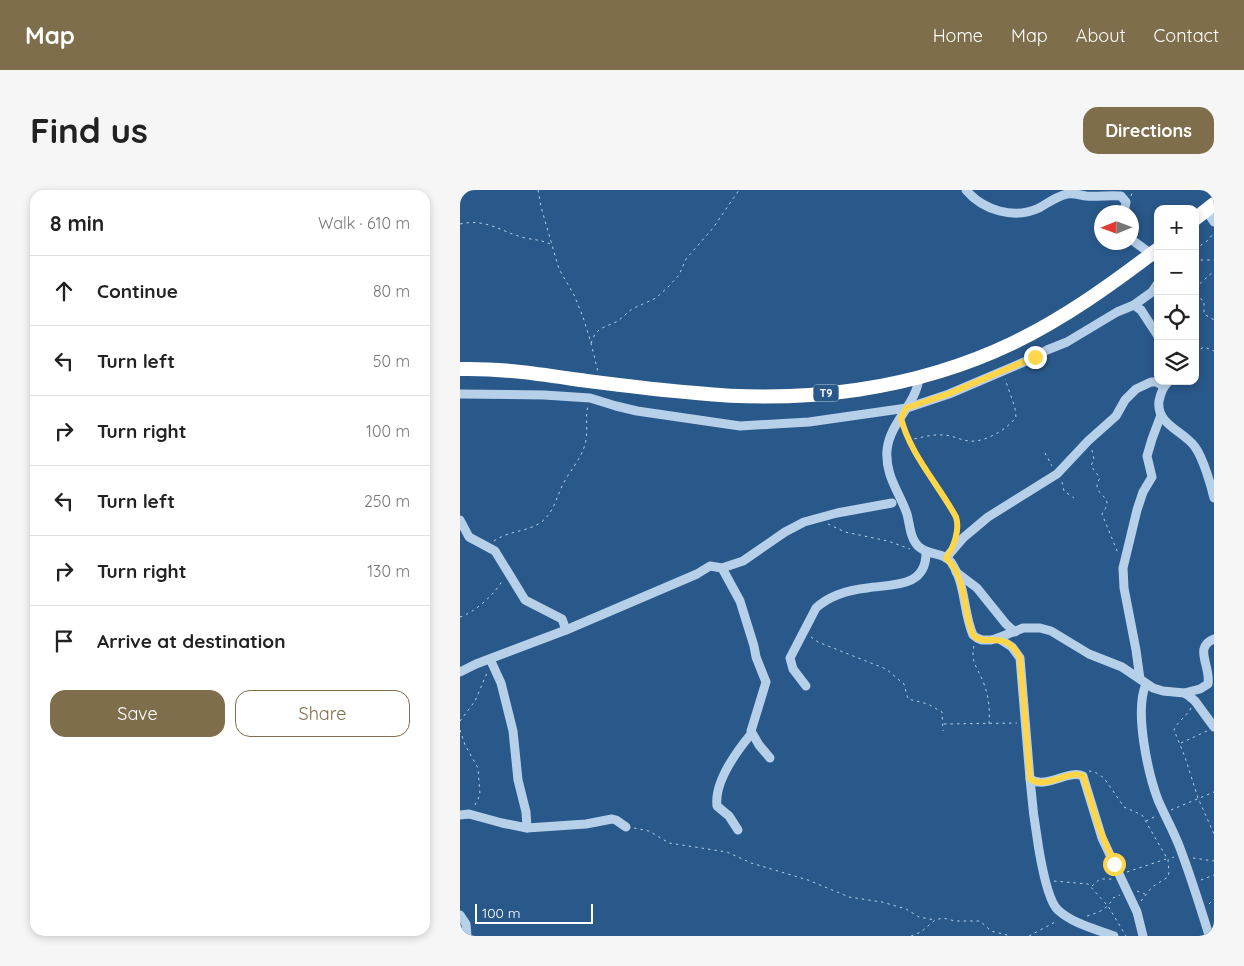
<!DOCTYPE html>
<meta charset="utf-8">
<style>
:root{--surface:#fff;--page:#f6f6f6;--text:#222;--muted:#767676;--line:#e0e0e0;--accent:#7f6e4b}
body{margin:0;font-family:Quicksand,sans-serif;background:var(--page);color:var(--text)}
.controls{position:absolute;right:15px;top:15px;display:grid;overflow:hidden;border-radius:10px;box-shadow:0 2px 8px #0003}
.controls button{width:45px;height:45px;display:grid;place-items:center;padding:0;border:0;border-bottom:1px solid var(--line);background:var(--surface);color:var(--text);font:25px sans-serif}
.compass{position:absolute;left:634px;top:15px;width:45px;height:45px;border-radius:50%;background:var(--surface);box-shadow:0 2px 8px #0003;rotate:269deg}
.scale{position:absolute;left:15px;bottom:12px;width:118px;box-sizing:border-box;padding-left:5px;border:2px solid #fff;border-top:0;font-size:14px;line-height:18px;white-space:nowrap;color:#fff;-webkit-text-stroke:4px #29588a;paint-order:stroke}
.stop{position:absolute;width:15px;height:15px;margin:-11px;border:4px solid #ffd54a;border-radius:50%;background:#fff}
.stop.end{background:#ffd54a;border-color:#fff;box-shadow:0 1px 5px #0008}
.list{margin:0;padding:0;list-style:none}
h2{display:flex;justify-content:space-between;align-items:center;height:65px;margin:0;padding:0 20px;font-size:21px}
h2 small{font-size:16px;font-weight:400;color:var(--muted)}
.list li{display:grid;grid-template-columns:32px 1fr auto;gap:15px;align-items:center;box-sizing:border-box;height:70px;padding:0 20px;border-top:1px solid var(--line)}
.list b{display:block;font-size:19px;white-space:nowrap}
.list em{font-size:16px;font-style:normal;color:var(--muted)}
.actions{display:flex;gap:10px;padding:15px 20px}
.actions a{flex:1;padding:11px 0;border:1px solid var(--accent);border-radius:15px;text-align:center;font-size:18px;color:var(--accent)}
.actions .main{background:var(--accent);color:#fff}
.icon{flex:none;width:28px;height:28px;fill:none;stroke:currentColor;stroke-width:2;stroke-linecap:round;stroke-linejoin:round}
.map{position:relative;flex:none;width:754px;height:746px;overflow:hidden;border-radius:15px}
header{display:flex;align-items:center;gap:30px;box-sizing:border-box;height:70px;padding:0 25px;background:var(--accent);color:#fff}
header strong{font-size:24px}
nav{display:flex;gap:28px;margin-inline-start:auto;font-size:18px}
.intro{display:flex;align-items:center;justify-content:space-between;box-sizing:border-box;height:120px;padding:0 30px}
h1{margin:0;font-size:35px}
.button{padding:12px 22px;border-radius:15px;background:var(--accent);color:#fff;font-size:18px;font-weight:700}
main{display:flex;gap:30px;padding:0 30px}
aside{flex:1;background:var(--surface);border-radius:15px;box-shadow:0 2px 8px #0003}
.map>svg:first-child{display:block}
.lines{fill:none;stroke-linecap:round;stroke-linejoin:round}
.path{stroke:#b7d0e9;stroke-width:1;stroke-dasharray:2.5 4;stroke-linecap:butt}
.minor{stroke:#b7d0e9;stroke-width:9}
.highway{stroke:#fff;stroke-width:14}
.route{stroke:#ffd54a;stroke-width:6}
.labels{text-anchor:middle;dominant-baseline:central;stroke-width:4.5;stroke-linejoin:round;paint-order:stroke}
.shield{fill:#29588a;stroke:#bfcddc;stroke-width:1}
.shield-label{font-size:11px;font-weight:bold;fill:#fff}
</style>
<header>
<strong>Map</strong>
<nav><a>Home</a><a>Map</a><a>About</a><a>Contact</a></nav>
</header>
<div class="intro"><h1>Find us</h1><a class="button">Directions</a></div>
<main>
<aside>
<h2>8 min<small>Walk · 610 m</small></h2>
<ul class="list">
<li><svg class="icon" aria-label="ahead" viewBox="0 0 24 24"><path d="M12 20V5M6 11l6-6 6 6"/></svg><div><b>Continue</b></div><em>80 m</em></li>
<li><svg class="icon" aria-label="left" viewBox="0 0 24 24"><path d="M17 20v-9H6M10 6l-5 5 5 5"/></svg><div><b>Turn left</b></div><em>50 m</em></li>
<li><svg class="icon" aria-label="right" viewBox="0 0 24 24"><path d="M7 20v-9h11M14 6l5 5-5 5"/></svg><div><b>Turn right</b></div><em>100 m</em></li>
<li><svg class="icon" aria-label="left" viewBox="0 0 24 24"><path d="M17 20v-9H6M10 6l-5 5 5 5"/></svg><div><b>Turn left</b></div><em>250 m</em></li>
<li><svg class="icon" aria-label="right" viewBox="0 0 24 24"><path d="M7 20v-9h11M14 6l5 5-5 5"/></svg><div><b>Turn right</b></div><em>130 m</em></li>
<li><svg class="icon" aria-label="arrive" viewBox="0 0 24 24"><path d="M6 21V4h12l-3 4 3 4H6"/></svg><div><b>Arrive at destination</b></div></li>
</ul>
<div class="actions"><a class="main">Save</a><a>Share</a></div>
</aside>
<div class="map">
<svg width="754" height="746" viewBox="0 0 754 746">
<rect width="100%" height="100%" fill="#29588a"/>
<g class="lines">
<g class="path">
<path d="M78 0 81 17 99 79 114 105 123 127 131 153 138 182"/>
<path d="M671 6 673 0"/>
<path d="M0 34C27 28 41 42 65 48 75 50 83 50 92 55"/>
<path d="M735 59 746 52 754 43"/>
<path d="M735 67 740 70H754"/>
<path d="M735 98 754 81"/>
<path d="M735 105 744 111V124L754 130"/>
<path d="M131 153 135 144 140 139 158 131 172 119 196 108 208 97 219 85 226 69 253 38 279 0"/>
<path d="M735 162 744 157 754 161"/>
<path d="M444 240 454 260 496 327 497 332 496 343"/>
<path d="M448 250C460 248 472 244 483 245 492 245 500 250 509 251 524 253 548 239 556 227L555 218 545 189"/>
<path d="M632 260 634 269 631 276 640 288C629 304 652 305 646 317 645 320 643 321 642 324L658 363"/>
<path d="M585 263 592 276"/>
<path d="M602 292 604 301 614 308"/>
<path d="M368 334 385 342 428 351 450 359"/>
<path d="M34 351C48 341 66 342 80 333 94 323 96 308 103 294 111 279 123 267 126 250 128 238 125 227 128 216"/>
<path d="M0 427C14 423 35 404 42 391"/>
<path d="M351 447 358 452 426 479 444 494 448 509 468 514 482 522 483 541"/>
<path d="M514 456C510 472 519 480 524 494 529 507 530 521 529 534"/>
<path d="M731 518C726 527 716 533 714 540L725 567 738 608 754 644"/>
<path d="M0 531 15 511 27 483"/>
<path d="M484 534 557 533"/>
<path d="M0 540 5 555 18 578 20 605 14 617"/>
<path d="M721 553 747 541"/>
<path d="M629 581 635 582 644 588 664 617 682 625 708 670"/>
<path d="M711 620 754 602"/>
<path d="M686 631 696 626"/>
<path d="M174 638 189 641 209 653 267 662 291 673 348 690 389 707 422 712 446 719 459 727 475 730"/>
<path d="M733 668 754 671"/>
<path d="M667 682 706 669"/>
<path d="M741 690 754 685"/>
<path d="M594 691 628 694 648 716 666 746"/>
<path d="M632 696 640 689H652"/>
<path d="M677 701 685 704"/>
<path d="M681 711 692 697 708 687 709 682 708 670 714 667"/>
<path d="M749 714 754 709"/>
<path d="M627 726C638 723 648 719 653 708L660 705"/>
<path d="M451 746 461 742 475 730 483 728 495 731H520L531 741 551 746"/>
<path d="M569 746 597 731"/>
</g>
<g class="minor">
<path d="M506 0C523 20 554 30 579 18 588 13 597 6 607 4 613 3 620 5 626 6 638 7 649 5 661 6L666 12 664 22"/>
<path d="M746 20 754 32"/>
<path d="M672 50 698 69"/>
<path d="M674 115 681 120 698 146"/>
<path d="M459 188C456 215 430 232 427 260 425 286 439 301 447 324 450 335 450 348 458 356 468 366 484 362 491 372 506 394 503 422 513 445L517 448 522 450H531L538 448 563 438H580L591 441 629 464 662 477 693 498 703 501 724 503 729 506 735 511 754 537"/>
<path d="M709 191C703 197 701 202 699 211 696 235 724 241 735 257 743 268 751 295 754 308"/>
<path d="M0 204 84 205 130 208 156 216 177 221 280 236 349 232 447 218 489 204 564 172 587 160 607 152 657 122 674 115 692 102 698 93"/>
<path d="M0 330 9 347 35 361 65 410 102 429 106 440"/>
<path d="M486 368 503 348 528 327 597 284 628 251 656 226 665 210 676 199 691 192H696L704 196"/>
<path d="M262 378 280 411 294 456 296 467 306 492 291 541 299 555 310 568"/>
<path d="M496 382 517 398 546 434 555 442"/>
<path d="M538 448 552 457 560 468 570 589C585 600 609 579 623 586L642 648 677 722 683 746"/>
<path d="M30 469 41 493 53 541 58 590 66 622 67 638"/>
<path d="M0 482 16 474 106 440 237 384 250 376 262 378 283 371 325 342 344 332 377 323 432 313"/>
<path d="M680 489 676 460 664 398 663 378 677 320 683 302 692 287 687 266 692 249 701 225"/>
<path d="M686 494C674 521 688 583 698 610 705 626 714 642 720 658 731 687 740 716 749 745"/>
<path d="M346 496 333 479 330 468 356 418C369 406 389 400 407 398 432 394 466 398 466 363"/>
<path d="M724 503 740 499 748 494C751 476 733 457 754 449"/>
<path d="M570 589C572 614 582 706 598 720 613 734 636 739 654 746"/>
<path d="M0 625 9 624 42 633 67 638 126 634 152 629 156 630 166 637"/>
<path d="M278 640 269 626 257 616C254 592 277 561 291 544"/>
<path d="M0 725 6 734 7 746"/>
</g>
<g class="highway">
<path d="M735 29 754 14"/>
<path d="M0 179C40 178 80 184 120 190 159 195 197 200 236 203 343 214 455 200 553 153 605 128 652 94 698 59"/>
</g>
</g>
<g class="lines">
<path class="route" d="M575 167 488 204 446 218 441 228C450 264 478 294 496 327 500 340 494 357 486 368 507 387 502 420 513 445 525 458 546 438 560 468L570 589C585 600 609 579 623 586L638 635 654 674"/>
</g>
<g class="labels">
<rect class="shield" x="353.5" y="194.5" width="25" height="17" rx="4"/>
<g class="shield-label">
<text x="366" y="203">T9</text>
</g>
</g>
</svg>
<div class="controls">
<button>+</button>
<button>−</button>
<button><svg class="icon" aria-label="locate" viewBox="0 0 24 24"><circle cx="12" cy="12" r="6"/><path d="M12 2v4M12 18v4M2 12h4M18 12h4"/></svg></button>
<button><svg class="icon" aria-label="layers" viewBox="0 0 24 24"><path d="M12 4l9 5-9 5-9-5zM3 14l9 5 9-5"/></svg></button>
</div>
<svg class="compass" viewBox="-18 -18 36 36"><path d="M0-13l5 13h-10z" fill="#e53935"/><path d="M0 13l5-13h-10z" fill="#767676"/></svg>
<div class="scale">100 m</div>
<div class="stop" style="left:654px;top:674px"></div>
<div class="stop end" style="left:575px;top:167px"></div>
</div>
</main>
